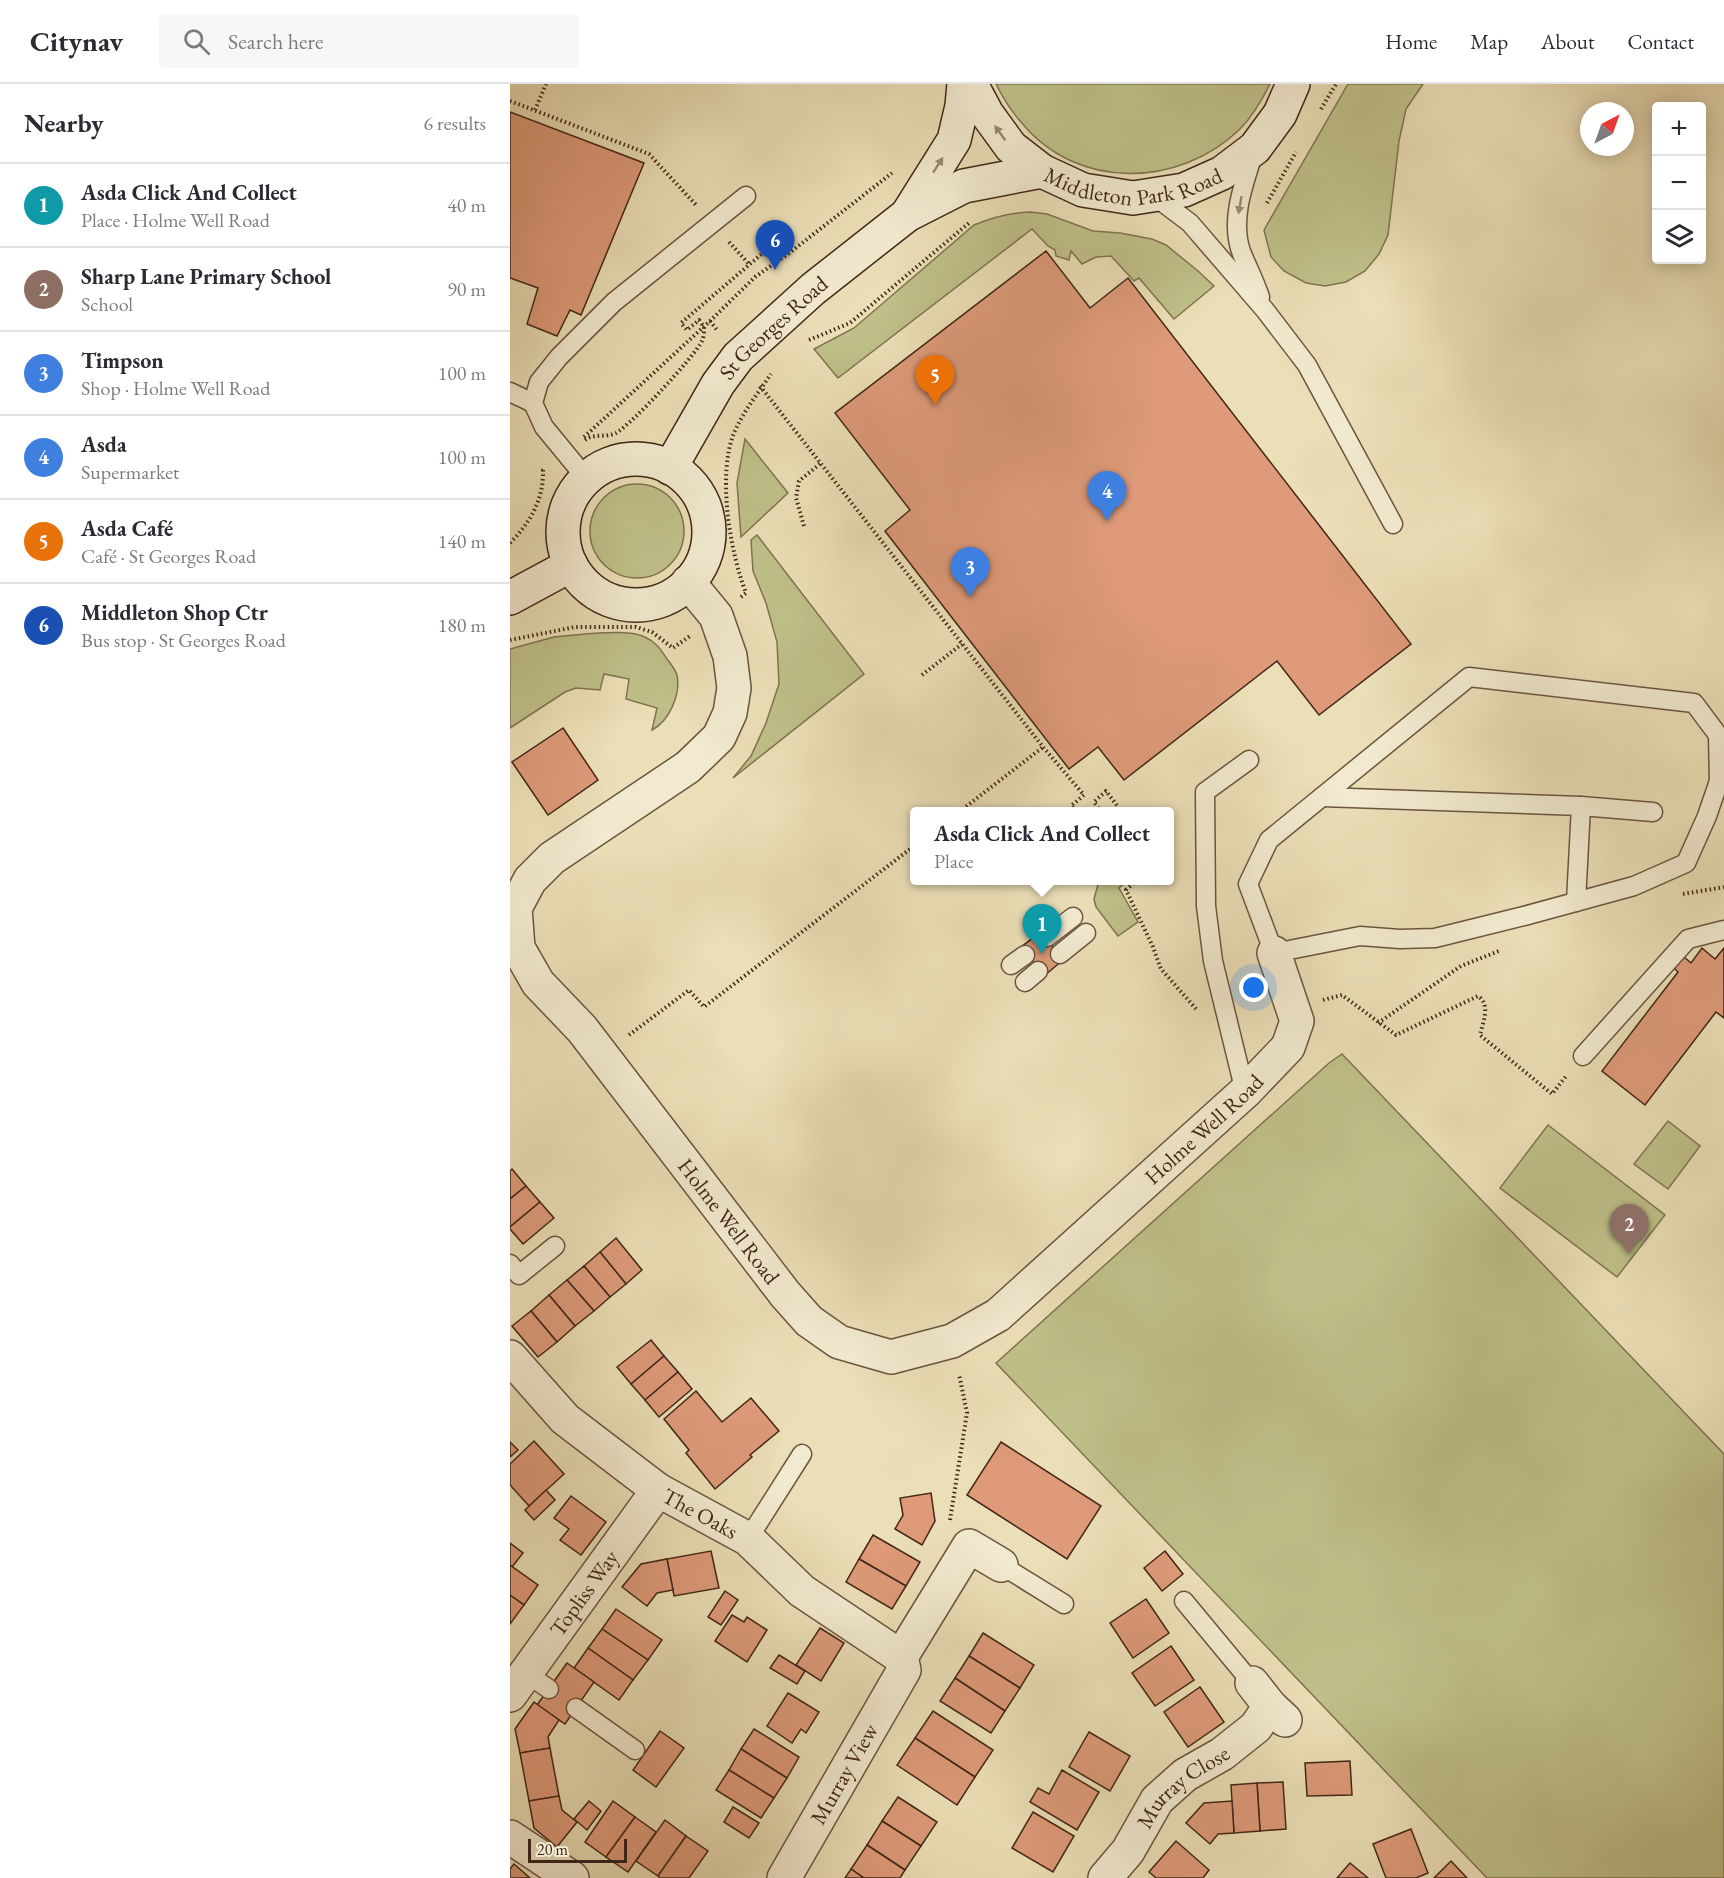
<!DOCTYPE html>
<meta charset="utf-8">
<style>
:root{--surface:#fff;--page:#f7f7f7;--text:#2b2b33;--muted:#7c7c81;--line:#e1e1e2;--accent:#0f766e}
body{margin:0;font-family:"EB Garamond",serif;background:var(--page);color:var(--text)}
.controls{position:absolute;right:18px;top:18px;display:grid;overflow:hidden;border-radius:6px;box-shadow:0 3px 15px #0003}
.controls button{width:54px;height:54px;display:grid;place-items:center;padding:0;border:0;border-bottom:2px solid var(--line);background:var(--surface);color:var(--text);font:30px sans-serif}
.compass{position:absolute;left:1070px;top:18px;width:54px;height:54px;border-radius:50%;background:var(--surface);box-shadow:0 3px 15px #0003;rotate:41deg}
.scale{position:absolute;left:18px;bottom:15px;width:99px;box-sizing:border-box;padding-left:6px;border:3px solid #412617;border-top:0;font-size:16px;line-height:21px;white-space:nowrap;color:#412617;-webkit-text-stroke:4px #f2ead0;paint-order:stroke}
.you{position:absolute;left:744px;top:904px;width:21px;height:21px;margin:-15px;border:4px solid #fff;border-radius:50%;background:#1a73e8;box-shadow:0 0 0 9px #1a73e833}
.badge{display:grid;place-items:center;width:39px;height:39px;border-radius:50%;background:var(--accent);color:#fff;font-size:20px;font-weight:700}
.pin{position:absolute;translate:-50% -50px;filter:drop-shadow(0 2px 3px #0008)}
.pin::after{content:'';position:absolute;top:32px;width:21px;height:18px;background:inherit;clip-path:polygon(0 0,100% 0,50% 100%)}
.popup{position:absolute;left:400px;top:723px;width:264px;height:78px;box-sizing:border-box;display:grid;place-content:center;border-radius:6px;background:var(--surface);filter:drop-shadow(0 2px 4px #0005);font-size:20px;white-space:nowrap;color:var(--muted)}
.popup b{font-size:22px;color:var(--text)}
.popup::after{content:'';position:absolute;left:50%;top:100%;margin-left:-12px;border:12px solid transparent;border-top-color:var(--surface)}
.list{margin:0;padding:0;list-style:none}
h2{display:flex;justify-content:space-between;align-items:center;height:78px;margin:0;padding:0 24px;font-size:26px}
h2 small{font-size:20px;font-weight:400;color:var(--muted)}
.list li{display:grid;grid-template-columns:39px 1fr auto;gap:18px;align-items:center;box-sizing:border-box;height:84px;padding:0 24px;border-top:2px solid var(--line)}
.list b{display:block;font-size:22px;white-space:nowrap}
.list p{margin:0;font-size:20px;white-space:nowrap;color:var(--muted)}
.list em{font-size:20px;font-style:normal;color:var(--muted)}
.icon{flex:none;width:33px;height:33px;fill:none;stroke:currentColor;stroke-width:2;stroke-linecap:round;stroke-linejoin:round}
.map{position:relative;flex:none;width:1214px;height:1794px;overflow:hidden}
header{display:flex;align-items:center;gap:36px;box-sizing:border-box;height:84px;padding:0 30px;background:var(--surface);border-bottom:2px solid var(--line)}
header strong{font-size:28px}
nav{display:flex;gap:33px;margin-inline-start:auto;font-size:21px}
.search{width:420px;height:54px;background:var(--page);display:flex;align-items:center;gap:15px;box-sizing:border-box;padding:0 21px;border-radius:6px;color:var(--muted);font-size:22px}
main{display:flex}
aside{flex:1;background:var(--surface)}
.map>svg:first-child{display:block}
.green{fill:#bfc089;stroke:#807350;stroke-width:1.5}
.building{fill:#de9a79;stroke:#412617;stroke-width:1.5}
.lines{fill:none;stroke-linecap:round;stroke-linejoin:round}
.lane-casing{stroke:#6c543f;stroke-width:21}
.street-casing{stroke:#6c543f;stroke-width:36}
.secondary-casing{stroke:#412617;stroke-width:36}
.path{stroke:#412617;stroke-width:4;stroke-dasharray:1.5 3;stroke-linecap:butt}
.lane{stroke:#f2ead0;stroke-width:18}
.street{stroke:#f2ead0;stroke-width:33}
.secondary{stroke:#f2ead0;stroke-width:33}
.oneway{fill:#9a8874}
.labels{text-anchor:middle;dominant-baseline:central;stroke-width:4.5;stroke-linejoin:round;paint-order:stroke}
.street-label{font-size:22px;fill:#412617;stroke:#f2ead0}
</style>
<header>
<strong>Citynav</strong>
<div class="search"><svg class="icon" aria-label="search" viewBox="0 0 24 24"><circle cx="10" cy="10" r="6"/><path d="M15 15l6 6"/></svg>Search here</div>
<nav><a>Home</a><a>Map</a><a>About</a><a>Contact</a></nav>
</header>
<main>
<aside>
<h2>Nearby<small>6 results</small></h2>
<ul class="list">
<li><span class="badge" style="background:#0f9aa8">1</span><div><b>Asda Click And Collect</b><p>Place · Holme Well Road</p></div><em>40 m</em></li>
<li><span class="badge" style="background:#8d6e63">2</span><div><b>Sharp Lane Primary School</b><p>School</p></div><em>90 m</em></li>
<li><span class="badge" style="background:#3f7fe0">3</span><div><b>Timpson</b><p>Shop · Holme Well Road</p></div><em>100 m</em></li>
<li><span class="badge" style="background:#3f7fe0">4</span><div><b>Asda</b><p>Supermarket</p></div><em>100 m</em></li>
<li><span class="badge" style="background:#e8710a">5</span><div><b>Asda Café</b><p>Café · St Georges Road</p></div><em>140 m</em></li>
<li><span class="badge" style="background:#1a4fb4">6</span><div><b>Middleton Shop Ctr</b><p>Bus stop · St Georges Road</p></div><em>180 m</em></li>
</ul>
</aside>
<div class="map">
<svg width="1214" height="1794" viewBox="0 0 1214 1794">
<rect width="100%" height="100%" fill="#ebdfb7"/>
<filter id="stains"><feTurbulence type="fractalNoise" baseFrequency=".00333" numOctaves="4"/><feColorMatrix values="0 0 0 0 .2 0 0 0 0 .09 0 0 0 0 .02 0 0 0 .5 -.17"/></filter>
<radialGradient id="worn" r=".72"><stop offset=".6" stop-color="#630" stop-opacity="0"/><stop offset="1" stop-color="#630" stop-opacity=".3"/></radialGradient>
<g class="green">
<path d="M486 0H760C752 16 743 32 730 45 669 104 567 107 511 38 501 27 493 14 486 0Z"/>
<path d="M838 0H913L896 25 889 57 878 151 869 170 855 187 836 198 815 202 796 199 774 187 761 173 754 146Z"/>
<path d="M520 128 537 130 583 147 610 149 642 155 656 161 688 187 704 202 664 235 629 194 624 197 601 172 586 173 572 180 561 167 559 176 546 172 545 166 538 162 522 145 328 294 304 265 344 244 464 141C483 133 499 129 520 128Z"/>
<path d="M235 355 278 409 231 453 227 399Z"/>
<circle cx="127" cy="447" r="47"/>
<path d="M247 451 354 590 223 694 241 672 256 639 269 600 267 558 256 519 243 487 241 456Z"/>
<path d="M75 550C92 549 120 546 135 553 146 558 151 566 157 575 161 580 165 585 167 591 171 611 159 637 142 646L147 624 116 615 119 595 94 590 90 606 66 604 55 608 0 644V565L44 553Z"/>
<path d="M589 797H617L609 804 628 838 608 852 586 823 584 815Z"/>
<path d="M832 970 1214 1370V1794H977L486 1279 819 979Z"/>
<path d="M1158 1037 1190 1062 1158 1105 1124 1080Z"/>
<path d="M1038 1041 1155 1131 1107 1193 990 1104Z"/>
</g>
<g class="building">
<path d="M0 28 134 79 71 231 60 226 47 252 17 240 28 204 0 194Z"/>
<path d="M536 167 580 224 618 194 901 560 809 631 767 577 614 696 588 663 559 685 375 447 400 426 325 329Z"/>
<path d="M53 644 88 696 38 731 2 678Z"/>
<path d="M531 848 553 876 534 892 511 863Z"/>
<path d="M1192 864 1205 875 1214 864V934L1206 928 1135 1021 1092 987 1168 888 1164 884 1173 872 1181 879Z"/>
<path d="M2 1085 16 1102 0 1115V1087Z"/>
<path d="M16 1102 30 1118 0 1143V1115Z"/>
<path d="M30 1118 44 1134 13 1160 0 1145V1143Z"/>
<path d="M106 1154 132 1186 116 1200 90 1168Z"/>
<path d="M90 1168 116 1200 100 1213 74 1182Z"/>
<path d="M74 1182 100 1213 84 1227 57 1196Z"/>
<path d="M57 1196 84 1227 65 1242 39 1211Z"/>
<path d="M39 1211 65 1242 47 1258 21 1227Z"/>
<path d="M21 1227 47 1258 28 1273 2 1242Z"/>
<path d="M141 1256 154 1272 121 1300 107 1283Z"/>
<path d="M154 1272 168 1288 135 1316 121 1300Z"/>
<path d="M168 1288 182 1305 149 1333 135 1316Z"/>
<path d="M186 1307 212 1338 241 1314 269 1347 240 1371 242 1373 205 1405 176 1369 179 1366 154 1335Z"/>
<path d="M24 1357 54 1390 19 1422 0 1401V1380Z"/>
<path d="M0 1358 8 1366 0 1373Z"/>
<path d="M491 1358 591 1422 557 1475 457 1411Z"/>
<path d="M36 1406 45 1416 24 1436 15 1426Z"/>
<path d="M421 1409 425 1437 412 1461 385 1445 393 1431 390 1414Z"/>
<path d="M61 1412 96 1438 71 1471 50 1456 59 1445 44 1434Z"/>
<path d="M363 1451 410 1478 396 1502 349 1475Z"/>
<path d="M0 1459 13 1469 2 1483 0 1481Z"/>
<path d="M201 1467 209 1504 164 1512 157 1475Z"/>
<path d="M655 1467 673 1490 652 1507 634 1484Z"/>
<path d="M157 1475 163 1506 147 1509 137 1522 112 1503 131 1480Z"/>
<path d="M349 1475 396 1502 382 1525 336 1498Z"/>
<path d="M0 1481 28 1501 14 1521 0 1511Z"/>
<path d="M215 1507 228 1516 211 1541 198 1533Z"/>
<path d="M0 1511 14 1521 0 1540Z"/>
<path d="M636 1515 659 1549 623 1574 600 1539Z"/>
<path d="M106 1525 152 1556 138 1576 92 1545Z"/>
<path d="M222 1531 234 1538 237 1533 257 1546 237 1578 205 1557Z"/>
<path d="M310 1544 334 1559 311 1597 286 1581Z"/>
<path d="M92 1545 138 1576 123 1596 78 1564Z"/>
<path d="M473 1549 524 1581 510 1604 459 1572Z"/>
<path d="M661 1562 684 1596 645 1622 622 1589Z"/>
<path d="M78 1564 123 1596 109 1616 64 1584Z"/>
<path d="M269 1571 295 1587 287 1600 260 1584Z"/>
<path d="M459 1572 510 1604 495 1627 445 1594Z"/>
<path d="M57 1579 84 1598 55 1640 27 1621Z"/>
<path d="M445 1594 495 1627 481 1649 430 1617Z"/>
<path d="M690 1603 714 1638 678 1663 654 1628Z"/>
<path d="M278 1609 309 1628 296 1649 291 1645 282 1659 257 1642Z"/>
<path d="M24 1618 49 1636 38 1653 40 1664 10 1669 5 1645Z"/>
<path d="M423 1627 483 1666 465 1693 405 1654Z"/>
<path d="M244 1645 289 1673 277 1694 231 1665Z"/>
<path d="M150 1647 174 1664 146 1703 123 1686Z"/>
<path d="M579 1648 620 1672 600 1707 559 1683Z"/>
<path d="M405 1654 465 1693 447 1721 387 1681Z"/>
<path d="M40 1664 49 1712 19 1717 10 1669Z"/>
<path d="M231 1665 277 1694 264 1714 219 1686Z"/>
<path d="M840 1677 842 1711 797 1712 795 1679Z"/>
<path d="M219 1686 264 1714 251 1734 206 1706Z"/>
<path d="M552 1686 589 1708 567 1746 520 1718 528 1704 539 1710Z"/>
<path d="M773 1698 776 1745 750 1747 747 1699Z"/>
<path d="M747 1699 750 1747 724 1749 721 1701Z"/>
<path d="M49 1712 52 1726 67 1738 47 1763 24 1744 19 1717Z"/>
<path d="M388 1713 427 1738 411 1762 372 1737Z"/>
<path d="M79 1717 91 1727 77 1746 64 1735Z"/>
<path d="M103 1717 125 1733 96 1773 75 1758Z"/>
<path d="M722 1717 724 1749 708 1750 700 1760 676 1739 694 1719Z"/>
<path d="M223 1723 249 1739 239 1754 214 1738Z"/>
<path d="M523 1728 564 1752 543 1788 502 1764Z"/>
<path d="M125 1733 146 1748 118 1788 96 1773Z"/>
<path d="M155 1736 176 1752 148 1792 126 1777Z"/>
<path d="M372 1737 411 1762 395 1786 357 1761Z"/>
<path d="M901 1745 918 1789 906 1794H876L863 1760Z"/>
<path d="M176 1752 198 1767 179 1794H150L148 1792Z"/>
<path d="M666 1757 699 1786 693 1794H646L639 1788Z"/>
<path d="M357 1761 395 1786 390 1794H354L341 1785Z"/>
<path d="M941 1777 957 1794H924Z"/>
<path d="M840 1779 858 1794H827Z"/>
<path d="M4 1780 20 1794H0V1785Z"/>
<path d="M341 1785 354 1794H335Z"/>
</g>
<g class="lines">
<g class="lane-casing">
<g id="lane">
<path d="M744 68C734 99 719 137 732 170 738 184 745 198 750 213"/>
<path d="M643 111 680 139 755 226 797 281 883 440"/>
<path d="M0 308 23 319"/>
<path d="M76 394 34 343 23 319 29 298 49 273 104 218 236 112"/>
<path d="M959 593 1184 619 1208 651 1209 697 1197 732 1176 779 1124 802 1014 832 925 854 890 855 850 852 764 869 738 800 759 756Z"/>
<path d="M812 713 1071 722 1143 728"/>
<path d="M1066 818 1071 722"/>
<path d="M537 853 563 833"/>
<path d="M550 870 576 849"/>
<path d="M501 881 515 871"/>
<path d="M515 898 528 887"/>
<path d="M1073 972 1178 855 1214 846"/>
<path d="M735 1008 703 877 696 822 695 708 739 676"/>
<path d="M0 1180 9 1191 45 1162"/>
<path d="M238 1455 292 1370"/>
<path d="M491 1481 554 1520"/>
<path d="M674 1517 742 1599"/>
<path d="M16 1589 39 1605"/>
<path d="M66 1624 125 1666"/>
</g>
</g>
<g class="street-casing">
<g id="street">
<path id="s1" d="M178 498 206 532 220 572 224 604 220 629 209 653 178 683 42 774 20 796 5 824 8 864 28 899 72 945 275 1210 299 1237 329 1258 381 1273 442 1257 488 1231 735 1008 778 963 787 937 764 869"/>
<path id="s2" d="M0 1273 55 1335 148 1406 238 1455 292 1507 391 1573 394 1586 274 1794"/>
<path d="M391 1573 459 1462 491 1481"/>
<path d="M742 1599 760 1622 775 1636"/>
<path id="s3" d="M0 1611 148 1406"/>
<path d="M0 1753 62 1794"/>
<path id="s4" d="M595 1794 618 1767 647 1716 675 1691 712 1670 746 1643 760 1622"/>
</g>
</g>
<g class="secondary-casing">
<g id="secondary">
<path id="s5" d="M461 0 477 30 501 63 532 87 573 106 623 114 674 106 712 89 745 64 770 30 783 0"/>
<path d="M397 131 444 56 452 22 454 0"/>
<circle cx="126" cy="448" r="73"/>
<path id="s6" d="M160 384 208 300 228 273 303 205 397 131 454 102 532 87"/>
<path d="M0 514 61 481"/>
</g>
</g>
<g class="path">
<path d="M0 17 139 70 186 121"/>
<path d="M811 25 826 0"/>
<path d="M25 26 36 0"/>
<path d="M757 119 786 68"/>
<path d="M219 158 239 180"/>
<path d="M200 237 207 246"/>
<path d="M299 256 340 239 459 139"/>
<path d="M250 302 533 663 574 711 561 722 566 728"/>
<path d="M74 353 200 237 245 193 278 170 382 89"/>
<path d="M75 356C84 349 96 354 106 349 121 341 185 272 192 257 194 253 194 247 194 243L189 236 177 246 171 239 267 157 278 170"/>
<path d="M294 442 286 414 289 397 311 379"/>
<path d="M0 459C20 439 34 415 33 386L35 385"/>
<path d="M231 513 236 509C220 468 207 391 224 349 233 328 248 309 261 290"/>
<path d="M0 556 65 543H126L142 548 163 564 180 552"/>
<path d="M412 591 452 560"/>
<path d="M449 728 533 663"/>
<path d="M591 728 584 718 596 707 612 728"/>
<path d="M627 796 616 806 643 863 651 885 687 926"/>
<path d="M1173 810 1214 803"/>
<path d="M813 916 832 911 886 951 968 912C981 921 973 938 970 951L1042 1010 1057 991"/>
<path d="M868 939 951 882 989 867"/>
<path d="M119 951 179 906 194 923 404 762"/>
<path d="M440 1436 457 1329 449 1290"/>
</g>
<use href="#lane" class="lane"/>
<use href="#street" class="street"/>
<use href="#secondary" class="secondary"/>
</g>
<defs><path id="oneway-solid" d="M-6-.8H1V-3.2L6.5 0L1 3.2V.8H-6Z" transform="scale(1.5)"/></defs>
<g class="oneway">
<use href="#oneway-solid" transform="translate(490 49) rotate(-126)"/>
<use href="#oneway-solid" transform="translate(428 81) rotate(-57)"/>
<use href="#oneway-solid" transform="translate(730 121) rotate(100)"/>
</g>
<g class="labels">
<g class="street-label">
<text stroke="none"><textPath href="#s5" startOffset="210">Middleton Park Road</textPath></text>
<text stroke="none"><textPath href="#s6" startOffset="176">St Georges Road</textPath></text>
<text stroke="none"><textPath href="#s1" startOffset="1438">Holme Well Road</textPath></text>
<text stroke="none"><textPath href="#s1" startOffset="826">Holme Well Road</textPath></text>
<text stroke="none"><textPath href="#s2" startOffset="248">The Oaks</textPath></text>
<text stroke="none"><textPath href="#s3" startOffset="126">Topliss Way</textPath></text>
<text transform="translate(334 1690) rotate(-60)">Murray View</text>
<text stroke="none"><textPath href="#s4" startOffset="122">Murray Close</textPath></text>
</g>
</g>
<rect width="100%" height="100%" filter="url(#stains)"/>
<rect width="100%" height="100%" fill="url(#worn)"/>
</svg>
<div class="controls">
<button>+</button>
<button>−</button>
<button><svg class="icon" aria-label="layers" viewBox="0 0 24 24"><path d="M12 4l9 5-9 5-9-5zM3 14l9 5 9-5"/></svg></button>
</div>
<svg class="compass" viewBox="-18 -18 36 36"><path d="M0-13l5 13h-10z" fill="#e53935"/><path d="M0 13l5-13h-10z" fill="#7c7c81"/></svg>
<div class="scale">20 m</div>
<div class="you"></div>
<div class="pin badge" style="left:532px;top:870px;background:#0f9aa8">1</div>
<div class="popup"><b>Asda Click And Collect</b>Place</div>
<div class="pin badge" style="left:1119px;top:1170px;background:#8d6e63">2</div>
<div class="pin badge" style="left:460px;top:513px;background:#3f7fe0">3</div>
<div class="pin badge" style="left:597px;top:437px;background:#3f7fe0">4</div>
<div class="pin badge" style="left:425px;top:321px;background:#e8710a">5</div>
<div class="pin badge" style="left:265px;top:186px;background:#1a4fb4">6</div>
</div>
</main>
